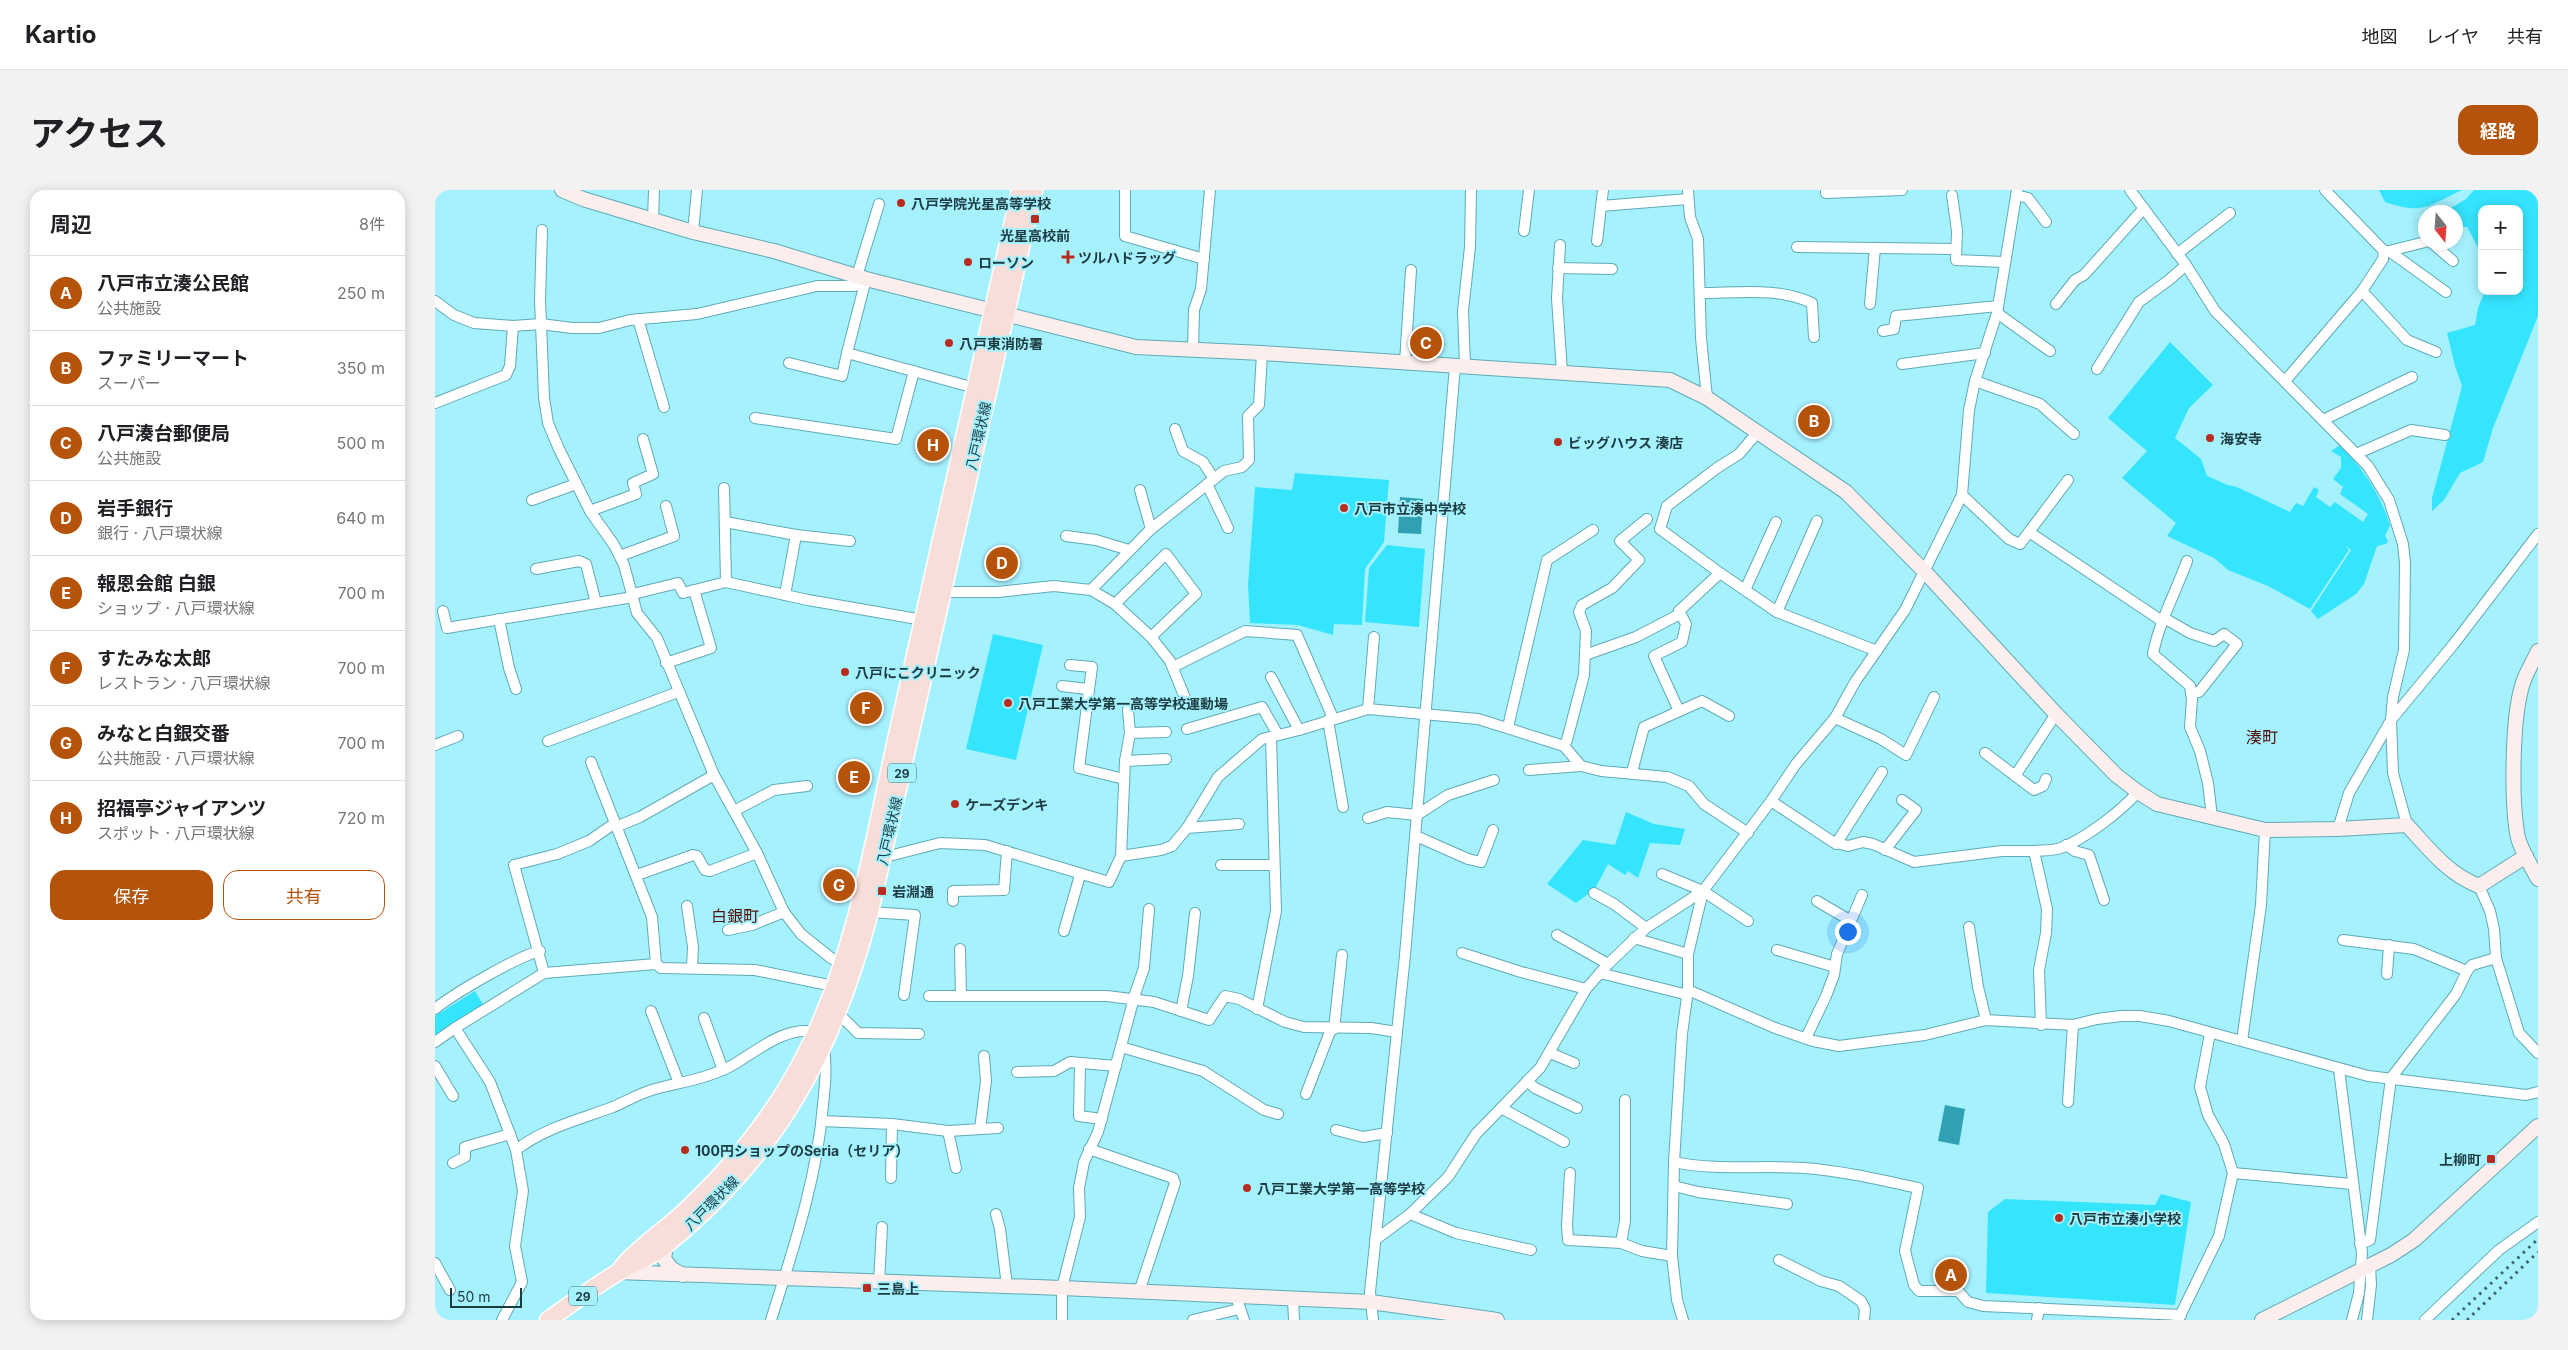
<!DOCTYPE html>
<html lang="ja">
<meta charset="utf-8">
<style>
:root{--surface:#fff;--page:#f2f2f2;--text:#202124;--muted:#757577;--line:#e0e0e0;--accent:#b45309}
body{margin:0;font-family:Inter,"Noto Sans JP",sans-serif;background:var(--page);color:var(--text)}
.controls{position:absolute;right:15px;top:15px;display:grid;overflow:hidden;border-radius:10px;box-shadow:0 2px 12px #0003}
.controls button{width:45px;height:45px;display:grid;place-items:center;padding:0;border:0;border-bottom:1px solid var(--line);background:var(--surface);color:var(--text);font:25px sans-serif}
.compass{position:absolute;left:1983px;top:15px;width:45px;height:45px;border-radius:50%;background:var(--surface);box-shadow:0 2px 12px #0003;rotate:163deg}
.scale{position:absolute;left:15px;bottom:12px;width:72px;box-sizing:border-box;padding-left:5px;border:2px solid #1c3b41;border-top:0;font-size:14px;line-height:18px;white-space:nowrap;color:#1c3b41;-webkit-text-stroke:4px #a6f1fe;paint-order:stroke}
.you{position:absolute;left:1412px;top:741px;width:18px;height:18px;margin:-12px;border:4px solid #fff;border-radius:50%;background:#1a73e8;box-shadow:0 0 0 8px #1a73e833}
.badge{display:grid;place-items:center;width:32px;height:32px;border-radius:50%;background:var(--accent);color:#fff;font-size:16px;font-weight:700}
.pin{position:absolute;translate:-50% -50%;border:2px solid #fff;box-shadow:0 1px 5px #0006}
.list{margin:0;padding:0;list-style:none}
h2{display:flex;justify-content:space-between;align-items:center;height:65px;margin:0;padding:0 20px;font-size:21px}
h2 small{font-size:16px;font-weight:400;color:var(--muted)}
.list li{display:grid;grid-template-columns:32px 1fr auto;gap:15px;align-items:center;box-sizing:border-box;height:75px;padding:0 20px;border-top:1px solid var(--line)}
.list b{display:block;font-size:19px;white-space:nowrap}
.list p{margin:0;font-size:16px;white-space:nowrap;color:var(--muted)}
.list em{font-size:16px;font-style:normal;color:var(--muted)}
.actions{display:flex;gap:10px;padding:15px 20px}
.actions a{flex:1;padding:11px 0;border:1px solid var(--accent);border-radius:15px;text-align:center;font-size:18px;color:var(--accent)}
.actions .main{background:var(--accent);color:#fff}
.map{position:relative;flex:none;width:2103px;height:1130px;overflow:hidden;border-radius:15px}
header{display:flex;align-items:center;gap:30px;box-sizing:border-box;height:70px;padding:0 25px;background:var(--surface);border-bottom:1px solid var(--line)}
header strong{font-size:24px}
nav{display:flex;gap:28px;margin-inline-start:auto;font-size:18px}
.intro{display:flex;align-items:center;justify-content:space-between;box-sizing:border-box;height:120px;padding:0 30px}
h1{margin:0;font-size:35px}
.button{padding:12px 22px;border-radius:15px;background:var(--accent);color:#fff;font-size:18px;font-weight:700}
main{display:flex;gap:30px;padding:0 30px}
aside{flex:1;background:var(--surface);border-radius:15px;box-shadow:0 2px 12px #0003}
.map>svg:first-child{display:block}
.green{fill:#35e5fe}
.water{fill:#2fa1b3}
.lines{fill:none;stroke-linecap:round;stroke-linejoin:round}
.street-casing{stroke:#60aab7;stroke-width:12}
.secondary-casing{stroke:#60aab7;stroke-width:16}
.primary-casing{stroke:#fff;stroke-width:19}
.street{stroke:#fff;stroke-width:10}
.secondary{stroke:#fceeec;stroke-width:14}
.primary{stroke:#f8ded9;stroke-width:16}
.rail{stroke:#3c656d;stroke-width:3;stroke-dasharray:2.5 5;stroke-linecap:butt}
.poi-dot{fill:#b92b1e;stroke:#a6f1fe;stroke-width:2}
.labels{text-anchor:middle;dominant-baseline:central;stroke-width:4;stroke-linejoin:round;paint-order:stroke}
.shield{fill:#a6f1fe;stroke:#45727a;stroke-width:1}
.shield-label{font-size:12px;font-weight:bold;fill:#1c3b41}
.poi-label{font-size:14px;font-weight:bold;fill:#1c3b41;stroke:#a6f1fe;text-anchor:start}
.street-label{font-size:14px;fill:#1c3b41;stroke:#a6f1fe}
.quarter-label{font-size:16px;fill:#530f09;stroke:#a6f1fe}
</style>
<header>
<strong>Kartio</strong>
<nav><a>地図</a><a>レイヤ</a><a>共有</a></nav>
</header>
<div class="intro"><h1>アクセス</h1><a class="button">経路</a></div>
<main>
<aside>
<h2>周辺<small>8件</small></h2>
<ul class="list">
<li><span class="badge">A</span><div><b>八戸市立湊公民館</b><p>公共施設</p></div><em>250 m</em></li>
<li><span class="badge">B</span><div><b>ファミリーマート</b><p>スーパー</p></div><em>350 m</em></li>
<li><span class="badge">C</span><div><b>八戸湊台郵便局</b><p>公共施設</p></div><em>500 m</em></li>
<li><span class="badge">D</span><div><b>岩手銀行</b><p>銀行 · 八戸環状線</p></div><em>640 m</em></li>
<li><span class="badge">E</span><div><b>報恩会館 白銀</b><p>ショップ · 八戸環状線</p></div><em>700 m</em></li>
<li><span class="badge">F</span><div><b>すたみな太郎</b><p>レストラン · 八戸環状線</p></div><em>700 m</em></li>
<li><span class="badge">G</span><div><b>みなと白銀交番</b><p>公共施設 · 八戸環状線</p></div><em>700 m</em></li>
<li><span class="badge">H</span><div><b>招福亭ジャイアンツ</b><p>スポット · 八戸環状線</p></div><em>720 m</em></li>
</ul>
<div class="actions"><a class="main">保存</a><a>共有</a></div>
</aside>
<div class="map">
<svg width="2103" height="1130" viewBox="0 0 2103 1130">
<rect width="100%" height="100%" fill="#a6f1fe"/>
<g class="green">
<path d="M1944 0H2027C1993 16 1988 25 1950 12Z"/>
<path d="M2039 0H2103V126L2058 238 2048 272 2025 283 2009 310 1997 321V308L2027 196 2020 176 2012 143 2040 135 2043 118 2050 101H2084V19H2047V65L2032 37H2021L2020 22H2009L2031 9Z"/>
<path d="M1735 152 1778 195 1754 218 1740 248 1766 269 1772 286 1793 295 1802 297 1855 322 1861 313 1868 316 1879 297 1884 300 1881 307 1895 317 1900 312 1928 332 1933 324 1905 304 1908 297 1898 289 1906 278V267L1896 261 1905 255C1928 279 1945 303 1955 335L1950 346 1953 351 1951 354 1942 356 1929 394 1921 404 1883 429 1876 421 1916 360 1910 355 1914 360 1875 419 1833 396 1793 380 1779 368 1732 346 1741 333 1687 288 1712 261 1673 228Z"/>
<path d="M860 283 954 290 949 352 930 379 927 435 899 434 898 445 863 435 815 433 813 395 820 297 857 300Z"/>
<path d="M952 355 990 359 984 437 930 432 934 378Z"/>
<path d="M558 444 608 455 581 570 531 559Z"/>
<path d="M1191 622 1219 634 1250 639 1245 655 1215 653 1203 688 1193 681 1190 685 1173 674 1160 699 1141 713 1112 694 1148 650 1180 655Z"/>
<path d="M40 801 49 816 0 847V826Z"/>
<path d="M1726 1004 1756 1012 1740 1115 1551 1103 1553 1022 1570 1009 1720 1015Z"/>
</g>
<g class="water">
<path d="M965 307 988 309 986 344 963 343Z"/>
<path d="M1510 915 1530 919 1524 955 1503 951Z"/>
</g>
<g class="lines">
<g class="street-casing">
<g id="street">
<path d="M690 0V46L769 69"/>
<path d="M1253 0 1255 27 1263 49 1266 148 1272 208"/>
<path d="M1391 0V3L1467 0"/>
<path d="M1582 0 1562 123 1540 191 1534 220 1527 305 1470 420 1420 492 1400 528 1361 574 1336 611 1268 701 1253 764V800L1340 838 1378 851 1404 856 1490 845 1551 830 1638 835 1662 829 1686 826H1705L1734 831 1933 886 2091 905 2103 902"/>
<path d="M1695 0 1751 75 1780 121 1933 276 1954 310 1968 354 1970 373 1969 460 1958 507 1956 530 1958 583 1972 635"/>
<path d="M1517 5 1522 41 1521 70 1569 72"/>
<path d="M1581 5 1593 8 1611 32"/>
<path d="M1166 16 1253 9"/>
<path d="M218 30 219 0"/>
<path d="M107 40 105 109 109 208 113 233 124 259 155 321 179 355 189 375 202 423 222 448 279 585 322 663 349 722 366 744 396 768 407 774"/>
<path d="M1089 41 1094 0"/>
<path d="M258 42 262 0"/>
<path d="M1162 51 1168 0"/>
<path d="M1996 52 2018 71"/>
<path d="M1125 55 1122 108 1127 182"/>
<path d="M1362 57 1521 59"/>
<path d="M1949 61H1954L2011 102"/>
<path d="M1954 61 1990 52"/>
<path d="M1742 64 1795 23"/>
<path d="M1123 78 1177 79"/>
<path d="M422 86 444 14"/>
<path d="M431 89 412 163 540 198"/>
<path d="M1927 101 1972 150 2001 162"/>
<path d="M1266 103C1302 103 1344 97 1377 113L1379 147"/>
<path d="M0 111 19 125 39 133 78 136 106 134 137 138H164L195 130 262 124 382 96H420L431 89"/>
<path d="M1435 114 1440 58"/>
<path d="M1621 114 1640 90 1649 85 1709 18"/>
<path d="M1562 123 1615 161"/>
<path d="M203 129 229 217"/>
<path d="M1448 141 1459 139 1461 126 1563 116"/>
<path d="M758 159 759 120 766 99 775 0"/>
<path d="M970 172 976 80"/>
<path d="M354 173 407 186 412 163"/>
<path d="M1467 174 1550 163"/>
<path d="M1030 176 1028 121 1035 57 1036 0"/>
<path d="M1662 179 1704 112 1734 90 1751 75"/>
<path d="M1540 191 1605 214 1639 244"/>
<path d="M1850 191 1927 101 1948 69 1949 61 1890 0"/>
<path d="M0 213 71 185 75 176 78 136"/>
<path d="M320 228 461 249 479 181"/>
<path d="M1888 230 1977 187"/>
<path d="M740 239 748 261 768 272 779 289"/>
<path d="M1322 243 1304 264 1282 278 1232 316 1225 339 1285 383 1342 422 1442 461"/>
<path d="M1921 264 1976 240 2010 245"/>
<path d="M772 294 793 338"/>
<path d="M289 298 291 392"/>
<path d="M705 300 716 339"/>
<path d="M1527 305 1574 349 1585 354 1633 290"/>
<path d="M97 310 141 294"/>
<path d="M155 321 201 304 198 293 218 284 208 249"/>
<path d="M290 332 361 345 350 405"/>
<path d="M1594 342 1727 431"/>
<path d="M361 345 415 351"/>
<path d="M631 346 661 350 694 360"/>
<path d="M185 366 239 346 231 316"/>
<path d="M1752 371C1741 402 1724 432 1718 464L1755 496 1757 509 1755 537 1765 561 1773 593 1777 627"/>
<path d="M101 379 144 371 151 374 161 413"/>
<path d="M656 400 716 339 789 281 807 277 814 270 813 226 824 215 827 163"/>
<path d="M1310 400 1341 332"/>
<path d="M508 402H563L619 396 656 400 680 414 716 447 735 471 750 508"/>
<path d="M198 404 243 393 248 403 291 392 373 410 488 430"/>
<path d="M680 414 731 364 761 404 716 447"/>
<path d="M8 421 12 438 198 407"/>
<path d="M1342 422 1382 331"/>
<path d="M1729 428 1755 443 1779 451 1789 444 1802 454 1764 502 1756 503"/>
<path d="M64 429 74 478 81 499"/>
<path d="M1150 465 1201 447 1245 424"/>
<path d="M231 473 276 458 259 400"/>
<path d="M635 475 657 477 644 578 689 589"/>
<path d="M738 477 810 441 862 445 898 528"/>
<path d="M836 487 864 540"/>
<path d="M627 496 652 499"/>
<path d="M933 519 939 447"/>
<path d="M1244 521 1219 466 1247 452 1251 434 1244 421 1285 383"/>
<path d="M1400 528 1446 549 1471 565 1499 507"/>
<path d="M893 530 908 617"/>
<path d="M1073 537 1112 370 1158 340"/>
<path d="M752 539 827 517 843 545"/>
<path d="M695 543 731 542"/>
<path d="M113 551 243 502"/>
<path d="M0 555 23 546"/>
<path d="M1129 556 1132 550 1149 485 1151 441 1144 422 1147 415 1177 398 1204 370 1185 351 1212 329"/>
<path d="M1550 563 1599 600 1608 596 1611 589"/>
<path d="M690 571 731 569"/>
<path d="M156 572 217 727 221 774"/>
<path d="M1094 580 1146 576"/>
<path d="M1197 582 1209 537 1267 511 1294 526"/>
<path d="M1580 586 1621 524"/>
<path d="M1336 611 1398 652 1413 656 1428 652 1438 654 1479 672 1567 661H1599L1612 719 1611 743 1604 780 1606 835"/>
<path d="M299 621 339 600 372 596"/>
<path d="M933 628 952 622 982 625 1013 605 1059 590"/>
<path d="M183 636 205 627 279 585"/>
<path d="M752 638 804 634"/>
<path d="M1903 639 1914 603 1956 530 2018 455 2103 344"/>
<path d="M981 646 1033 669 1046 672 1058 640"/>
<path d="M1401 654 1447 582"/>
<path d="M1631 655 1640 661 1654 665 1669 710"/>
<path d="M1450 660 1481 620 1467 610"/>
<path d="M1599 661C1607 660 1618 661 1626 658 1651 648 1685 622 1703 602"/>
<path d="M443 665 454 666 505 653 550 655 674 692 686 666 726 660 737 656 752 638 783 587 827 549 864 540 933 519 1043 529 1129 556 1146 576 1166 581 1232 587 1254 596 1269 614 1313 643"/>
<path d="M686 666 690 571 695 543 693 520"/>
<path d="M786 675H839"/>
<path d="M1227 684 1268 701 1313 731"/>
<path d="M202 685 258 665 262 666 270 680 275 681 322 663"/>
<path d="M2044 696 2055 721 2059 739 2061 768 2084 843 2103 863"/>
<path d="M1159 703 1179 714 1211 738"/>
<path d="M518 711V701L569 700 572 661"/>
<path d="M1382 711 1416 731"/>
<path d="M252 716 258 757 257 778"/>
<path d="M435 722 480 725 469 805"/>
<path d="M1534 737 1543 797 1551 830"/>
<path d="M293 740 317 735 349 722"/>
<path d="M629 741 645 685"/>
<path d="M1122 745 1173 774"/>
<path d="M1199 748 1253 764"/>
<path d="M1908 750 1979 759 2032 781"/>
<path d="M525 759 526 806"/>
<path d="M1342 760 1400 777"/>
<path d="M1027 763 1086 782 1151 799"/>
<path d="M109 783 79 675 122 664 154 651 180 633"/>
<path d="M1165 783 1253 805"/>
<path d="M1952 784 1954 755"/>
<path d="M494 806H672L719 812 774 830 790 806 804 809 850 832 869 837 936 838 962 842"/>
<path d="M0 819C18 804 83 766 105 761"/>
<path d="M822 819 841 721 836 547"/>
<path d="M216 821 244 893"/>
<path d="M746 821 753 786 760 723"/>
<path d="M404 824 423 843 484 844"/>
<path d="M269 828 288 880"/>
<path d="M20 838 55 892 81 960"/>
<path d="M899 839 907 765"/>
<path d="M1371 848 1391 806 1399 785 1402 764 1427 705"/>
<path d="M1807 851 1826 715 1830 640"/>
<path d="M0 852 20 838 109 783 221 774 226 778 320 780 403 797"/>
<path d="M686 857 768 881 829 920 843 924"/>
<path d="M1115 863 1139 873"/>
<path d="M645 873 644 926 667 929"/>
<path d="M0 876 18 906"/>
<path d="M1904 879 1927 1063 1924 1103 1917 1130"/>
<path d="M582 882 619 881 635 872 681 876"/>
<path d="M1092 891 1100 898 1142 918"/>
<path d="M871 904 896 839"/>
<path d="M1633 912 1638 835"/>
<path d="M1066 918 1129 952"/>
<path d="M387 931 457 934 513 941 563 938"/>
<path d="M545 939 551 891 549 866"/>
<path d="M901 940 928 947 952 943"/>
<path d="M513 941 521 978"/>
<path d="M654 959 738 988 740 993 704 1102"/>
<path d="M1239 972C1281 981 1326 975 1369 978 1408 981 1446 990 1483 998L1470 1061 1479 1095 1484 1101H1523L1533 1112 1548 1116 1746 1125"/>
<path d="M18 973 30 967V957L75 944"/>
<path d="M1135 983 1132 1035 1133 1050 1186 1053 1207 1061 1237 1066"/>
<path d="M1798 983 1917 994"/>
<path d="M456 988 457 934"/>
<path d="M1239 996 1263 1002 1352 1014"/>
<path d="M561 1024 565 1039 572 1096"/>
<path d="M975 1024 1021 1043 1096 1060"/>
<path d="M940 1050 975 1024 1013 987 1041 944 1105 878 1151 799 1173 774 1211 738 1268 701"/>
<path d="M1186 1053 1190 1031V910"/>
<path d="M1925 1054 1935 1050 1956 888 2021 804 2032 781 2037 775 2061 768"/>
<path d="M1344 1070 1386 1091 1404 1096 1426 1111 1430 1119 1429 1130"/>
<path d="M0 1073 15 1100"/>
<path d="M444 1092 447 1037"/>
<path d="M858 1109 859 1130"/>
<path d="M803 1112 809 1130"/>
<path d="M67 1130 87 1092 80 1056 88 1001 81 960C109 938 146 929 178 917 192 911 205 903 220 899 246 892 271 889 296 876 321 862 350 835 381 842"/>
<path d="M336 1130C358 1060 382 989 388 915 390 896 392 878 389 858"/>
<path d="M627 1130V1098L645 1027 644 998 649 972 663 942 700 804 709 778 714 719"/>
<path d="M758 1130 804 1119"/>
<path d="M938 1130 935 1102 970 765 1020 176"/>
<path d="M1248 1130 1242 1110 1237 1066 1239 972 1247 844 1253 800"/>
<path d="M1602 1130 1604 1118"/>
<path d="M1743 1130 1784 1046 1798 983 1789 954 1773 925 1765 897 1775 843"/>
<path d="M1932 1130 1936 1095 1935 1076"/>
<path d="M1990 1130 2064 1060 2103 1032"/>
</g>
</g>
<g class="secondary-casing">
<g id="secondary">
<path d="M127 0 148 9 258 42 339 61 431 89 701 157 827 163 1235 190 1272 208 1411 302 1490 382 1621 524 1681 585 1703 602 1722 614 1830 640 1903 639 1972 635C1994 659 2013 684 2044 696L2091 666"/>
<path d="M2103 461C2098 472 2090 484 2087 496 2077 529 2076 613 2083 648 2087 662 2096 676 2103 689"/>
<path d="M231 1055 229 1069 237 1079 248 1085"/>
<path d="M182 1082 627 1098 936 1112 1062 1130"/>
<path d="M1827 1130 1956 1065 1979 1050 2103 936"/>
</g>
</g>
<g class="primary-casing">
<g id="primary">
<path d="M187 1077C205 1056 229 1041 249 1022 296 978 338 927 368 869 421 768 439 646 464 536 504 357 544 178 585 0"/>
<path d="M113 1130C136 1114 158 1097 182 1083 199 1073 216 1068 231 1055 344 964 399 859 435 722L599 0"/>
</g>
</g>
<use href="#street" class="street"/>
<use href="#secondary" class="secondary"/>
<use href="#primary" class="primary"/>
<g class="rail">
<path d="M2017 1130 2103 1049"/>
<path d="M2032 1130 2103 1062"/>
</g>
</g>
<g class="poi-dot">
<circle cx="466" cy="13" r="5"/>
<rect x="595" y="24" width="10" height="10" rx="2.5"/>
<path d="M630.5 59.5h5v5h5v5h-5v5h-5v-5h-5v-5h5z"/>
<circle cx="533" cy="72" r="5"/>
<circle cx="514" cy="153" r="5"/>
<circle cx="1775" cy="248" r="5"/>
<circle cx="1123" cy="252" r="5"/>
<circle cx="909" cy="318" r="5"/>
<circle cx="410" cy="482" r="5"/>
<circle cx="573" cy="513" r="5"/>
<circle cx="520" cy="614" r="5"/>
<rect x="442" y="696" width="10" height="10" rx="2.5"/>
<circle cx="250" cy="960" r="5"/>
<rect x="2051" y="964" width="10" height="10" rx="2.5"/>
<circle cx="812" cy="998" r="5"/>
<circle cx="1624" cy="1028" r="5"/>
<rect x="427" y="1093" width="10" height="10" rx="2.5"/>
</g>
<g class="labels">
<g class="shield">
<rect x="453" y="573.5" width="28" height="19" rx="4"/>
<rect x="134" y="1096.5" width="28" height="19" rx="4"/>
</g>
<g class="shield-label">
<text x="467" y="583">29</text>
<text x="148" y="1106">29</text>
</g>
<g class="poi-label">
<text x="476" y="13">八戸学院光星高等学校</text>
<text x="600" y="45" text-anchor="middle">光星高校前</text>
<text x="643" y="67">ツルハドラッグ</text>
<text x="543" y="72">ローソン</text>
<text x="524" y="153">八戸東消防署</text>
<text x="1785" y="248">海安寺</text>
<text x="1133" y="252">ビッグハウス 湊店</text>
<text x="919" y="318">八戸市立湊中学校</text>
<text x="420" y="482">八戸にこクリニック</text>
<text x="583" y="513">八戸工業大学第一高等学校運動場</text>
<text x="530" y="614">ケーズデンキ</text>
<text x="457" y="701">岩淵通</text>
<text x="260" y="960">100円ショップのSeria（セリア）</text>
<text x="2046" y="969" text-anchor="end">上柳町</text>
<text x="822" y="998">八戸工業大学第一高等学校</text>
<text x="1634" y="1028">八戸市立湊小学校</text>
<text x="442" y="1098">三島上</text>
</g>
<g class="street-label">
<text transform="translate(543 246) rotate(-77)">八戸環状線</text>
<text transform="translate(454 641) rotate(-77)">八戸環状線</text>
<text transform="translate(276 1013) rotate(-45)">八戸環状線</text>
</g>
<g class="quarter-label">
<text x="1827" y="547">湊町</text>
<text x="300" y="726">白銀町</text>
</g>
</g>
</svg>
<div class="controls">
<button>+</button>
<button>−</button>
</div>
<svg class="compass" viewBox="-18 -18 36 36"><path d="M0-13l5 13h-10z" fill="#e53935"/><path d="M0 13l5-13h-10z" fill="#757577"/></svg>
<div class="scale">50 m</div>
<div class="you"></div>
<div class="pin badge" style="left:1516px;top:1085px">A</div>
<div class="pin badge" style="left:1379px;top:231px">B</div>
<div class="pin badge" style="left:991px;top:153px">C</div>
<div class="pin badge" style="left:567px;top:373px">D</div>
<div class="pin badge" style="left:419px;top:587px">E</div>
<div class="pin badge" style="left:431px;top:518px">F</div>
<div class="pin badge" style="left:404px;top:695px">G</div>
<div class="pin badge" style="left:498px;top:255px">H</div>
</div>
</main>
